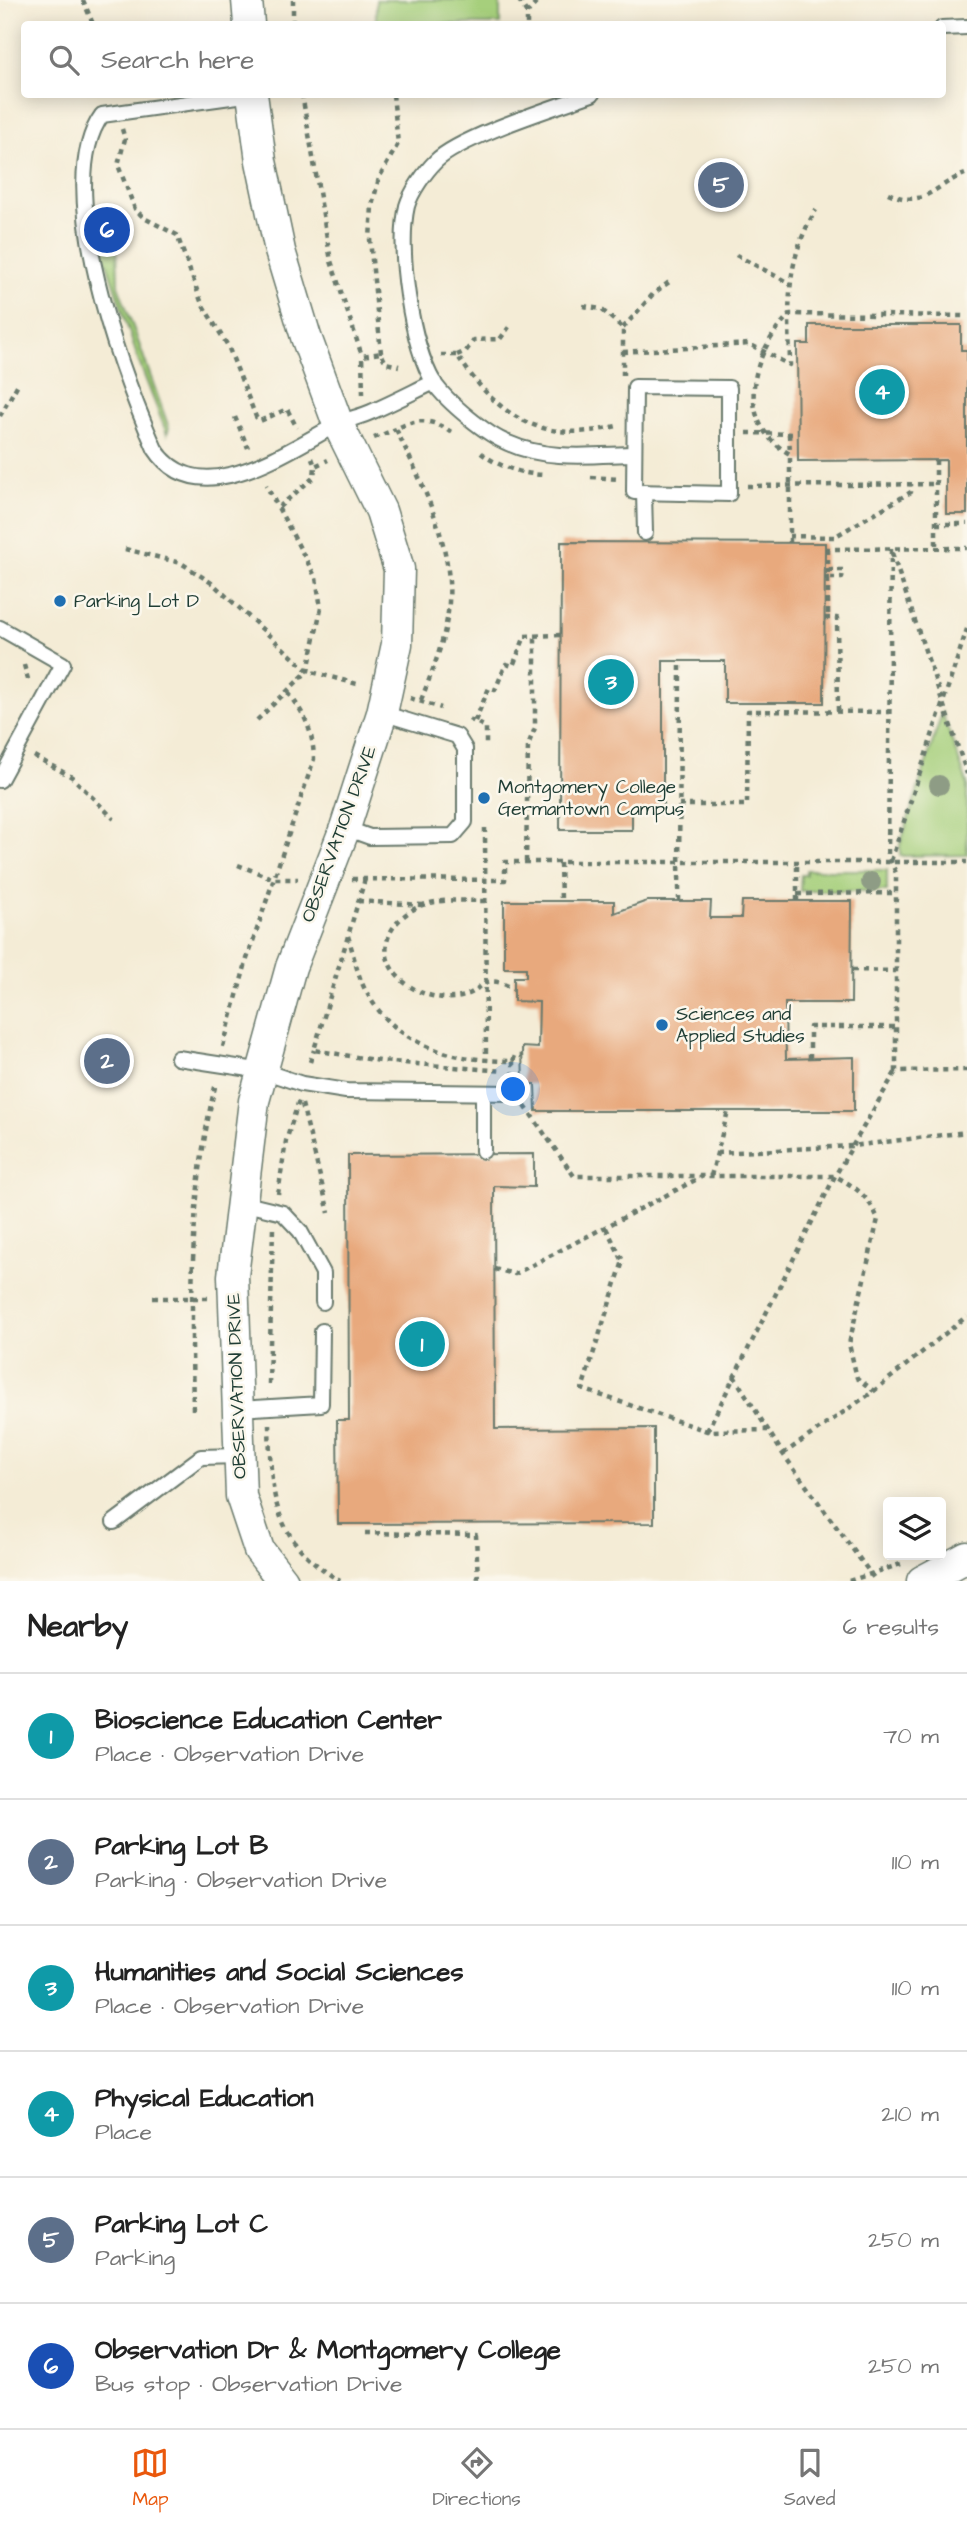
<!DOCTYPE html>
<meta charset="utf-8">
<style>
:root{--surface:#fff;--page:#f6f6f6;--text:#222;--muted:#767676;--line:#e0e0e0;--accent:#ea580c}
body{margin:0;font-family:"Architects Daughter",sans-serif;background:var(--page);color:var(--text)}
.controls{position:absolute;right:21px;bottom:21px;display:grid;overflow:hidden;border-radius:7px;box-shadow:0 4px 18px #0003}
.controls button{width:63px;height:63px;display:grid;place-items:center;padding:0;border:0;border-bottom:2px solid var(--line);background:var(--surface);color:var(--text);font:35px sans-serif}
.you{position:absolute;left:514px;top:1090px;width:24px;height:24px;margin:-18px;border:5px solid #fff;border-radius:50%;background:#1a73e8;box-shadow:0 0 0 10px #1a73e833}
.badge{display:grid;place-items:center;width:46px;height:46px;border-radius:50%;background:var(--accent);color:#fff;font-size:23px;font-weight:700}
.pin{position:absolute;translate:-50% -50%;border:4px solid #fff;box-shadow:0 2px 7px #0006}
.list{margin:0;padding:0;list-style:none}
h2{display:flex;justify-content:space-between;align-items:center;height:91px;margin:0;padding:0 28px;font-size:30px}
h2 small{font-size:23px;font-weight:400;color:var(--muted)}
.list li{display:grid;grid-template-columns:46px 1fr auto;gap:21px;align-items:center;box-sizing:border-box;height:126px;padding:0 28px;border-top:2px solid var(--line)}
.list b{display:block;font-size:26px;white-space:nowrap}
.list p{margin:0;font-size:23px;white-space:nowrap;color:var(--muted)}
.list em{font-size:23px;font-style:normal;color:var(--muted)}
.icon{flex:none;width:38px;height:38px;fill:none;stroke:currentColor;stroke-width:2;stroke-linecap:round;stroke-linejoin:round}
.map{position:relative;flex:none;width:967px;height:1581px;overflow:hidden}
.search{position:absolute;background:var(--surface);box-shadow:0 4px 18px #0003;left:21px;right:21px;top:21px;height:77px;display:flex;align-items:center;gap:18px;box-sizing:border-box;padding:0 24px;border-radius:7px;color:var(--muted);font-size:26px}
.sheet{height:847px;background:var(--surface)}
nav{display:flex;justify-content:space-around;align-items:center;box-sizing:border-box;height:98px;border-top:2px solid var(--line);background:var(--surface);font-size:19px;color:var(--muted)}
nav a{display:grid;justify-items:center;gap:4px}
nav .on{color:var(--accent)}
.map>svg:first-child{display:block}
.green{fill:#a6cf7b;stroke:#628658;stroke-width:2}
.building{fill:#e8a97d}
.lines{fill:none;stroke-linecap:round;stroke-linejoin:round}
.service-casing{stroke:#6a7a6d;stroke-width:18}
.minor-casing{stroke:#6a7a6d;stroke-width:33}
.path{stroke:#6a7a6d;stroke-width:4.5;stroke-dasharray:5 5;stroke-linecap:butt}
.service{stroke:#fff;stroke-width:14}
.minor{stroke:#fff;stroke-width:30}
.path-bridge{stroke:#6a7a6d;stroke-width:4.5;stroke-dasharray:5 5;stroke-linecap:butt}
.tree{fill:#8e9c85}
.poi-dot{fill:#1f6fb2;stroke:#fbf7ec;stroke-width:2.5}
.labels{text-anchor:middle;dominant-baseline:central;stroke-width:5;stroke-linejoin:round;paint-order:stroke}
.poi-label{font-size:19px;fill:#1f3d34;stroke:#fbf7ec;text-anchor:start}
.street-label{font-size:19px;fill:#1f3d34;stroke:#fbf7ec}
</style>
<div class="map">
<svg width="967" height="1581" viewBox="0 0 967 1581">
<rect width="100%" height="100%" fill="#fbf7ec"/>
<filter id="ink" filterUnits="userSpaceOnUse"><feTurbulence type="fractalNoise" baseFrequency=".0143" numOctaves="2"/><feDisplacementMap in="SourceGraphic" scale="14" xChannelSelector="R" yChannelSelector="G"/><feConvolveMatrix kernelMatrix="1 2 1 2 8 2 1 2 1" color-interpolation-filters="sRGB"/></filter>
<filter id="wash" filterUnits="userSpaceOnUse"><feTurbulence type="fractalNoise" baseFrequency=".00686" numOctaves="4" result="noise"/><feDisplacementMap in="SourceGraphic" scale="28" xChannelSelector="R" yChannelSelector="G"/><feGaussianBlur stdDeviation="1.57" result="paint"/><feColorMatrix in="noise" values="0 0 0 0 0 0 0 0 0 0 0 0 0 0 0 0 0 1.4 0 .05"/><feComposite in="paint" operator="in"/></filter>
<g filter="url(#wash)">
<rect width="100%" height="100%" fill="#f4ecd6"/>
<g class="green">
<rect x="376" y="0" width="124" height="24"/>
<path d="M117 242 118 285 169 428 167 434 139 362 101 245Z"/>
<path d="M942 713 967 783V855L900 856V845Z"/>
<path d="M806 870H887V891H800L801 875H806Z"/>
</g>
<g id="blocks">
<g class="building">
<path d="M108 218 112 240H105L102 219Z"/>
<path d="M809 325H961V350H967V514H946V460L798 461 797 344H809Z"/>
<path d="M561 542 825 543 824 703H725V661H663V810H632V830H560Z"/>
<path d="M504 901H614V913L647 901H711L710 918H741L742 901H852L851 1003H785L786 1059 854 1057V1111H536L535 1084H523L522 1047 538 1048 539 1002 514 1001V977H526V968H504Z"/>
<path d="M534 1154V1187L494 1186 495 1429 654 1428V1523L338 1524 337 1420H349L348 1155Z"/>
</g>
</g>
</g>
<g filter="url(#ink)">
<use href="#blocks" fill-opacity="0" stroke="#6a7a6d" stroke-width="2"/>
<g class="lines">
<g class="service-casing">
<g id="service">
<path d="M942 28 967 27"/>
<path d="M252 94 102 115C51 185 123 376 155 449 198 515 288 450 336 425 347 419 360 417 371 412 392 403 413 392 434 382"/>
<path d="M592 94C556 107 460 137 436 161 425 172 411 192 407 206 397 249 411 345 434 383 447 402 487 435 508 443 548 461 591 455 634 454"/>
<path d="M635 387 729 388V494L634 492Z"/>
<path d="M644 492 645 533"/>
<path d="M0 628 63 664 0 780"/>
<path d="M345 828 370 837 453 836 465 822V749L457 736 382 713"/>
<path d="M178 1058 263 1071 302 1084 346 1091 515 1093"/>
<path d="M483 1093V1151"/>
<path d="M242 1203 283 1213 300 1231 323 1273V1302"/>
<path d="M237 1409 321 1404 322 1331"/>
<path d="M114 1522 201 1457 238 1456"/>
</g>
</g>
<g class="minor-casing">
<g id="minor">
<path d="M247 0 249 24"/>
<path d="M252 94 261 161 280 251 306 337 338 424 381 511 399 569 397 644 382 713 345 828 291 967 254 1101 233 1276 241 1496 259 1550 283 1581"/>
<path d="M922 1581 967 1557"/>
</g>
</g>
<g class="path">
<path d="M83 0 93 24"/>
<path d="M519 0 527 13"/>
<path d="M293 24V0"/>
<path d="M527 24V13L539 0"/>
<path d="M302 94 331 261 362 356"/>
<path d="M122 129 125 139 118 165 135 209 144 218 177 235 202 304 228 346 256 417 260 421 287 409 297 428"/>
<path d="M888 193C924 210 934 185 965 174"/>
<path d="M736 255 789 283"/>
<path d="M583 306 601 309 623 328V375"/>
<path d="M623 328 654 293 672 280"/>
<path d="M623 352 749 344 790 365C789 306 784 262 816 210"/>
<path d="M381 353 370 239 372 206 379 178 398 144 393 94"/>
<path d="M441 355H457C498 417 541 445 617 426"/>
<path d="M457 355 466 351 474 340 500 339 509 327"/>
<path d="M363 394 362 356 381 353 386 363 399 366"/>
<path d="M0 416 19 382"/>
<path d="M235 417 248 448"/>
<path d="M747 433 797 434"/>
<path d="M789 434 790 453"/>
<path d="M374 438 396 429"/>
<path d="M481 453C499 467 522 474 544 475"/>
<path d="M312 458 315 466 328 460"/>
<path d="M936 460V549"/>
<path d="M591 477 618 479"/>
<path d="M747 486 936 484"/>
<path d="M279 507 314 477 315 466"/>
<path d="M936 524H967"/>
<path d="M789 536 834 537 911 492V484"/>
<path d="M790 543V454C732 422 752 352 790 314L967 316"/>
<path d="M125 549 181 563 213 584 308 671 361 685"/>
<path d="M825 549 967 548"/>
<path d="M828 549V618"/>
<path d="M891 549 888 855 896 873V1071L967 1070"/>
<path d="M892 553 967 774"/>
<path d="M828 570H843L842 578H831"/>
<path d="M825 618H837L838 711"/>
<path d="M24 665 29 683"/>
<path d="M410 698 441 708"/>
<path d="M421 700C433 670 447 635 449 602 453 543 421 481 396 429 418 417 433 419 454 434"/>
<path d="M469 719 486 727V745"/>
<path d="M257 720 308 671 321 608 316 578 266 485"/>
<path d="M475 721 489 688 495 690 506 664 513 666 525 636 560 635"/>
<path d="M34 756 72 777 114 819"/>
<path d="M679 805H747L748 711 889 712"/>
<path d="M485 828 486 1062"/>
<path d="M891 861 967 629"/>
<path d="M526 862 528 745 535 728V636"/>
<path d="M560 863 561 900"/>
<path d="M238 865 274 879H298"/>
<path d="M352 879 505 880V862H967"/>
<path d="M365 879 314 1050 380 1061 504 1071"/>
<path d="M797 894 896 893"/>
<path d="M358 901 422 905"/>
<path d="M485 901C464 901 440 898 420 906 377 926 374 969 418 991 433 998 455 1002 471 993 477 990 481 983 488 982 498 980 506 985 514 989"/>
<path d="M679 901 680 661"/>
<path d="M797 901V862"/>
<path d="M348 936C354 955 357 976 367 993 397 1047 455 1061 513 1061V1076"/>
<path d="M852 970 896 971"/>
<path d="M223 1047 247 959 314 759C313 730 304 712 286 690"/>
<path d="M810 1058V1027H896"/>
<path d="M513 1061 515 1056H522"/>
<path d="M310 1062 314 1050"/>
<path d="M302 1104 329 1213"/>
<path d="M525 1106 574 1176H835C856 1187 869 1197 878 1219L849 1344 857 1378 874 1391"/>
<path d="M717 1153 852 1146 967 1132"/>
<path d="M711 1176 728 1111"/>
<path d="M278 1194 286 1141 299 1100"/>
<path d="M606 1228 623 1261 582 1389 707 1431 768 1430"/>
<path d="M494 1269 515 1274 703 1176"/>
<path d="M153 1298H209"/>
<path d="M734 1376 783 1454 876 1581"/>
<path d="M269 1384 273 1228"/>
<path d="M193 1410C191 1301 189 1190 216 1083"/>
<path d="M269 1424C271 1497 272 1539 340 1581"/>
<path d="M707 1431 835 1176 896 1071"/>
<path d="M783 1454 874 1391 967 1316"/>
<path d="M365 1533 476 1535 478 1581"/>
<path d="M849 1581 901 1564"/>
</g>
<use href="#service" class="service"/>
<use href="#minor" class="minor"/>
<path class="path-bridge" d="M825 578H831"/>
</g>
<g class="tree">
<circle cx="939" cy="785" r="10"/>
<circle cx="871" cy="882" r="10"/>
</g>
</g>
<g class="poi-dot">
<circle cx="60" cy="601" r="7"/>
<circle cx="484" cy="798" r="7"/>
<circle cx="662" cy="1025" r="7"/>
</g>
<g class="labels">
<g class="poi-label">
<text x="74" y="601">Parking Lot D</text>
<text x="498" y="787">Montgomery College<tspan x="498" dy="22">Germantown Campus</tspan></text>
<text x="676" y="1014">Sciences and<tspan x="676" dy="22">Applied Studies</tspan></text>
</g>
<g class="street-label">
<text transform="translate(339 834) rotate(-70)">OBSERVATION DRIVE</text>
<text transform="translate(237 1386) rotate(-92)">OBSERVATION DRIVE</text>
</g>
</g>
</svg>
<div class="controls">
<button><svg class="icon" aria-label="layers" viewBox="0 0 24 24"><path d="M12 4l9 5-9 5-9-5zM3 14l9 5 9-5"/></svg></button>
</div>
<div class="you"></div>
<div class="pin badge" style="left:422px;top:1344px;background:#0f9aa8">1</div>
<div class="pin badge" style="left:107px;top:1061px;background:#5c6f8a">2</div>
<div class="pin badge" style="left:611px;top:682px;background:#0f9aa8">3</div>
<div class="pin badge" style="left:882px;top:392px;background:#0f9aa8">4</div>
<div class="pin badge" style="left:721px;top:185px;background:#5c6f8a">5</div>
<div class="pin badge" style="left:107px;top:230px;background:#1a4fb4">6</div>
<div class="search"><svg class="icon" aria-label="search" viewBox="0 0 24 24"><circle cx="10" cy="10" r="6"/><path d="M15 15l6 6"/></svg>Search here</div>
</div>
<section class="sheet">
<h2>Nearby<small>6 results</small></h2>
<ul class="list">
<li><span class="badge" style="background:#0f9aa8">1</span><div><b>Bioscience Education Center</b><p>Place · Observation Drive</p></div><em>70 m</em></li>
<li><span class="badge" style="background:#5c6f8a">2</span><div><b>Parking Lot B</b><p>Parking · Observation Drive</p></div><em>110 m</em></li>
<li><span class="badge" style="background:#0f9aa8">3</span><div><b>Humanities and Social Sciences</b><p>Place · Observation Drive</p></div><em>110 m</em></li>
<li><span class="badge" style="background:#0f9aa8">4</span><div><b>Physical Education</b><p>Place</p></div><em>210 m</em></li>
<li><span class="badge" style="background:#5c6f8a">5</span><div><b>Parking Lot C</b><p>Parking</p></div><em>250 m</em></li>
<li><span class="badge" style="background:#1a4fb4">6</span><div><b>Observation Dr &amp; Montgomery College</b><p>Bus stop · Observation Drive</p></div><em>250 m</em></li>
</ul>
</section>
<nav>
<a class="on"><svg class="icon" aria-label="map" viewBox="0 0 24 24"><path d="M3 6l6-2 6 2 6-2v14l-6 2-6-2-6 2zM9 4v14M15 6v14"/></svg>Map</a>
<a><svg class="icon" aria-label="directions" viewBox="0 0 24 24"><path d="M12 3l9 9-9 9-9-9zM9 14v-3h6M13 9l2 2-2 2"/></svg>Directions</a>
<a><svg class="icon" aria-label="saved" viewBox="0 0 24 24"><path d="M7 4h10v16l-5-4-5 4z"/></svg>Saved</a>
</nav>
